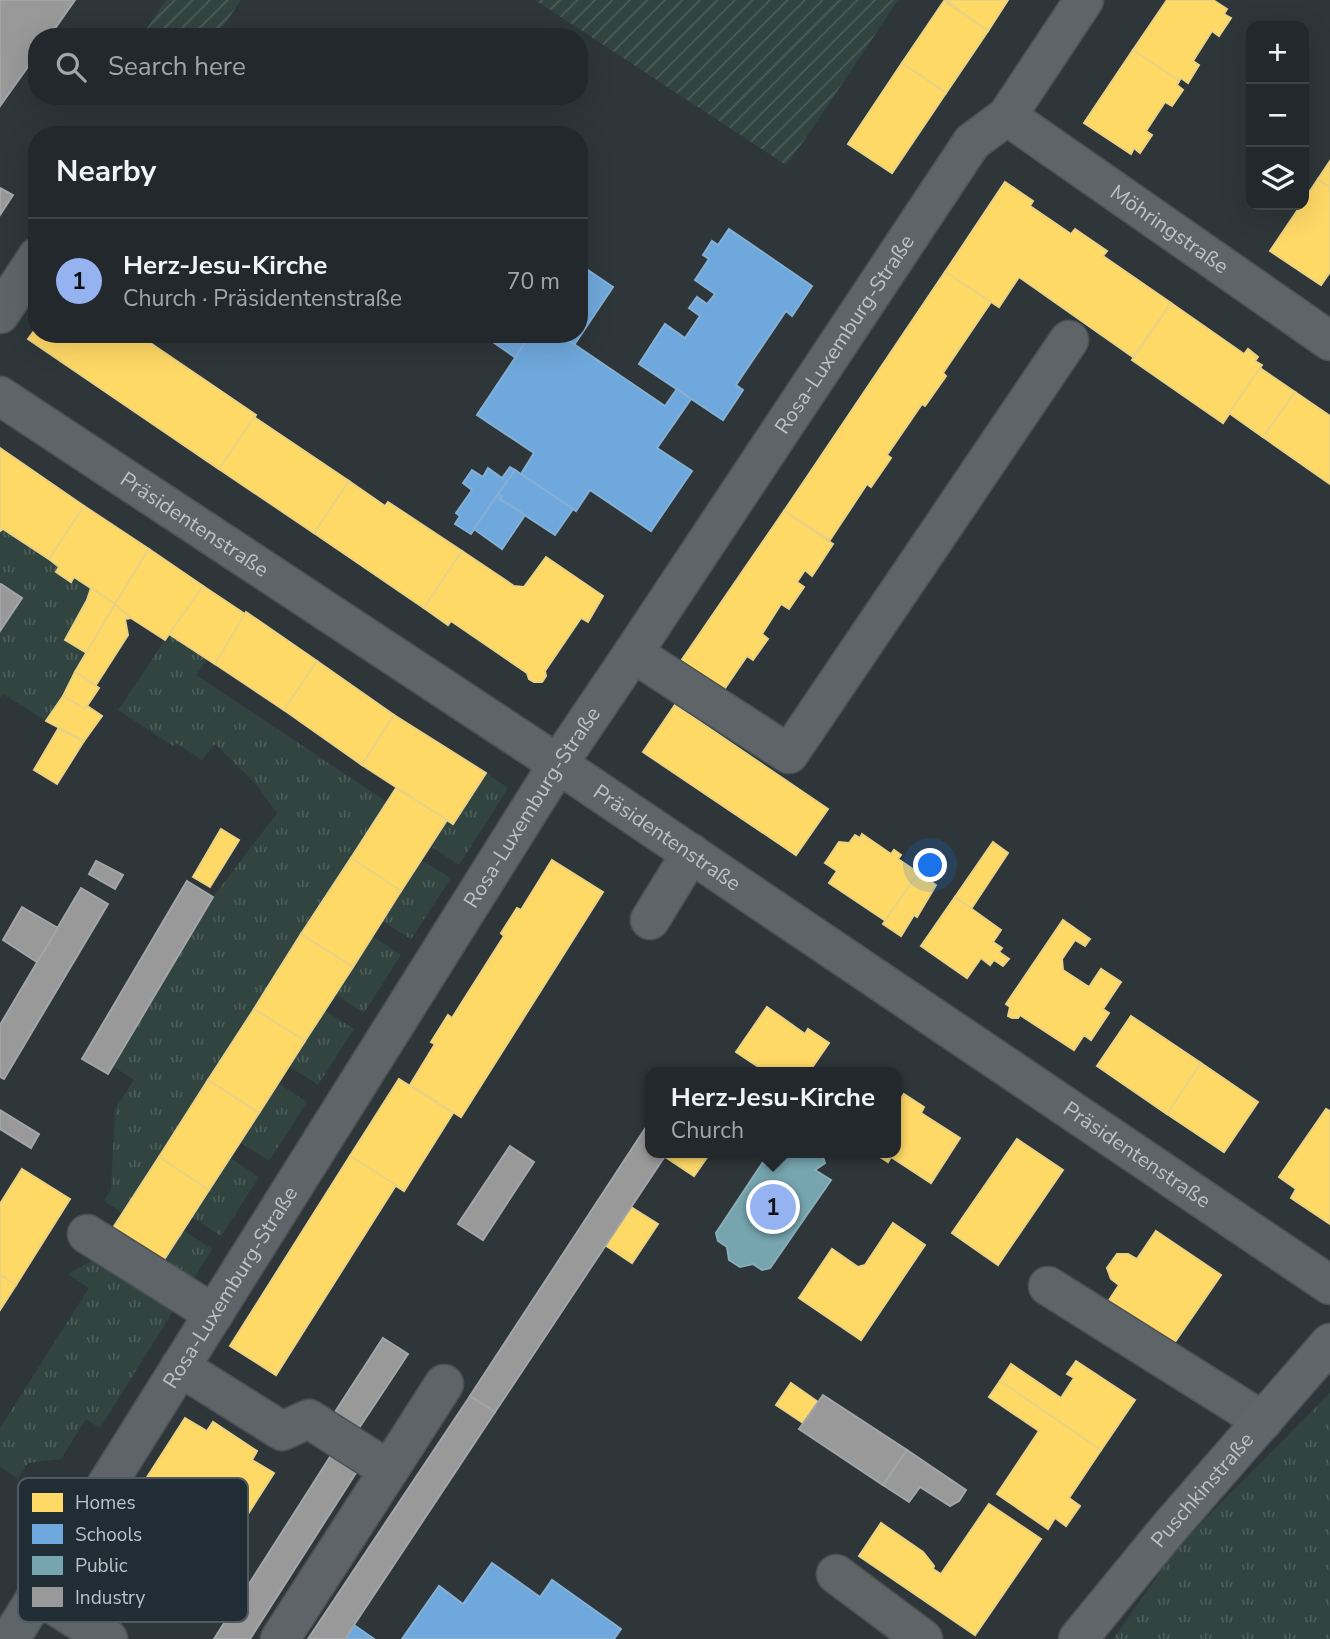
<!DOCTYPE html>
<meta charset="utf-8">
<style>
:root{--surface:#22282b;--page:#2e3437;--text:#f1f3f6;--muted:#a2a6a9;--line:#3f4447;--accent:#95b2f1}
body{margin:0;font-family:"Nunito Sans",sans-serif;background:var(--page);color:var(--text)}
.controls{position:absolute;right:21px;top:21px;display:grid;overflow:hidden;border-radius:14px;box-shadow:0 7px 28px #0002}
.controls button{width:63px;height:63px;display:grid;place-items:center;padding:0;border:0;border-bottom:2px solid var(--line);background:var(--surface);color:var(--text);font:35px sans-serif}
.you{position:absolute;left:931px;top:866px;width:24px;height:24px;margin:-18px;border:5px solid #fff;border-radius:50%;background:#1a73e8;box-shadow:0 0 0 10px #1a73e833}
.badge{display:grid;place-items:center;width:46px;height:46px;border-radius:50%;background:var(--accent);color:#111;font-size:23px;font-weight:700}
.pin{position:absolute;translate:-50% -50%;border:4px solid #fff;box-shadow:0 2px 7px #0006}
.popup{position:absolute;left:645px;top:1067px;width:256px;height:91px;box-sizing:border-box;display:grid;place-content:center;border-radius:14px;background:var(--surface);filter:drop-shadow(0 2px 5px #0005);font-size:23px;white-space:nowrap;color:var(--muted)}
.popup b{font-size:26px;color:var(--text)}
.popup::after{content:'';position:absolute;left:50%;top:100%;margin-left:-14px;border:14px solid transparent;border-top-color:var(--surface)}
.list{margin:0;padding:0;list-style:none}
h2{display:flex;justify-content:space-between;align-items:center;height:91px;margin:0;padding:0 28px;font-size:30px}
h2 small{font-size:23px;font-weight:400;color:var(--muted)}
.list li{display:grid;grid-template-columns:46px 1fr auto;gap:21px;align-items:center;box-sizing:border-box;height:126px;padding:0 28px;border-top:2px solid var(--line)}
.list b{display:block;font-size:26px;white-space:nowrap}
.list p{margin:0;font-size:23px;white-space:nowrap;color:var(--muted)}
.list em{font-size:23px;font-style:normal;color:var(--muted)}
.icon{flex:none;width:38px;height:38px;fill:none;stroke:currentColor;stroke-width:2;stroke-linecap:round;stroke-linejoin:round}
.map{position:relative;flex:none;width:1330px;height:1639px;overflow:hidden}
.search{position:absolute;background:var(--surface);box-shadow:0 7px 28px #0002;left:28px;top:28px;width:560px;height:77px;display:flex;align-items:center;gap:18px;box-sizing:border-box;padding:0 24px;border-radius:28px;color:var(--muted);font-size:26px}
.panel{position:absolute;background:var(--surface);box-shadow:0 7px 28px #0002;left:28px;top:126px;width:560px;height:217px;border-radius:28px}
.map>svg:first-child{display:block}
.grass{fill:url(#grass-tufts)}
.garden{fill:url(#garden-furrows)}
.homes{fill:#ffd966;stroke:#ead284;stroke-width:2}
.schools{fill:#6fa8dc;stroke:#85b0d6;stroke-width:2}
.public{fill:#76a5af;stroke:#8aaeb7;stroke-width:2}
.industry{fill:#999;stroke:#a3a6a7;stroke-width:2}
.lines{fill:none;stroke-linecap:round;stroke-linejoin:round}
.minor-casing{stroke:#4c5154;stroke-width:41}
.major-casing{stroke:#4b5256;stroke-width:41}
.minor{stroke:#5e6467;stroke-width:38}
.major{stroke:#606669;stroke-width:38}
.labels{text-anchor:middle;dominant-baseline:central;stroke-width:7;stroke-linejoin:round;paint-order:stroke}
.street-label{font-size:21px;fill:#b9c3c9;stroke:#212d34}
.key{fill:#212d34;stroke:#4f5a61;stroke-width:2}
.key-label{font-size:19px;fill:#b9c3c9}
</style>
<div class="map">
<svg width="1330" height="1639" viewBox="0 0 1330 1639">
<defs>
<pattern id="grass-tufts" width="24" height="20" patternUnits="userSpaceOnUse" patternTransform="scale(1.75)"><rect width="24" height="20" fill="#314440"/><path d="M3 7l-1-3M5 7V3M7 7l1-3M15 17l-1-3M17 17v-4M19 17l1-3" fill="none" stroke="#4d5d5a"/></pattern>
<pattern id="garden-furrows" width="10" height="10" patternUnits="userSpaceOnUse" patternTransform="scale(1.75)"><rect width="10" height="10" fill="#314440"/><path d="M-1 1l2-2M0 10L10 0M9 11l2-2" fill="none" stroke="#4d5d5a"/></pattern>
</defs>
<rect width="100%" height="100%" fill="#2e3639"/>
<g class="grass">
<path d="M3 529 59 567 71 582 74 577 91 588 87 600 65 639 87 653 46 721 3 694 0 698V631L22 598 0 583V531Z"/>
<path d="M169 634 207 659 196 675 387 802 123 1213 104 1201 111 1189 115 1109 134 1080 113 1066 213 897 277 813 254 782 215 744 202 760 176 743 173 746 118 710Z"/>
<path d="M486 773 508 788 459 865 430 846 447 820 454 823Z"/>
<path d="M421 860 451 878 411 939 382 921Z"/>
<path d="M372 936 401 955 364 1013 335 994Z"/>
<path d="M324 1010 354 1029 318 1085 289 1066Z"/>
<path d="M278 1083 307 1102 269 1161 240 1142Z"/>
<path d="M230 1158 259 1177 221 1236 192 1217Z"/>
<path d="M183 1230 212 1249 193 1280 164 1261Z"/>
<path d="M97 1258 175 1308 100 1428 86 1419 61 1459 28 1463 18 1479 0 1467V1428L89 1288 68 1274Z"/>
<path d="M1330 1393V1639H1113L1180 1544Z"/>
</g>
<g class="garden">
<path d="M166 0H241L216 37H141Z"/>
<path d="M535 0H898L808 135 786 165Z"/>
</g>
<g class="homes">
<path d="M945 0H1008L988 31Z"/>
<path d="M1167 0H1213L1227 9 1224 14 1231 18 1219 36 1212 31 1193 61 1199 65 1188 83 1181 78 1179 81 1133 50Z"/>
<path d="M944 1 988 31 946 93 902 63Z"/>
<path d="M1133 50 1179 81 1177 85 1183 90 1172 106 1165 102 1146 131 1152 135 1140 153 1134 148 1131 154 1084 123Z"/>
<path d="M902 63 946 93 892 173 848 144Z"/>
<path d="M1330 161V188L1318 179Z"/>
<path d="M1318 179 1330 188V272L1321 285 1270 251 1301 205H1304V200Z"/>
<path d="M1005 182 1033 201 1030 206 1071 234 1075 229 1107 251 1103 256 1171 303 1133 357 1019 277 999 307 945 272Z"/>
<path d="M945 272 991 302 943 373 946 376 925 406 922 404 887 455 891 458 871 487 867 484 830 540 784 511Z"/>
<path d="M1171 303 1244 354 1248 349 1258 357 1255 361 1262 365 1223 423 1132 360Z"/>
<path d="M37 327V334H137L256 415 219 469 28 339Z"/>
<path d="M1260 368 1295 392 1263 437 1229 413Z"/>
<path d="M1295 392 1330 416V484L1263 437Z"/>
<path d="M254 417 349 481 314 533 219 469Z"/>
<path d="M0 448 84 506 49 559 3 529 0 531Z"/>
<path d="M349 481 385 506 388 502 462 551 424 608 314 533Z"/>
<path d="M84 506 149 549 115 604 74 577 71 582 56 572 59 567 49 559Z"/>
<path d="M784 511 833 544 812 576 805 570 797 582 804 587 789 609 781 604 762 634 768 639 753 660 747 656 723 691 681 661Z"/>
<path d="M149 549 203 586 165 640 131 618 115 604Z"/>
<path d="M462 551 514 586 524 587 546 557 603 596 588 622 581 618 545 671 546 676 542 682H534L529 679 527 673 451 621 448 625 424 608Z"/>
<path d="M203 586 245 614 215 664 169 634Z"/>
<path d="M91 588 115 604 87 653 65 640 87 600Z"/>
<path d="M115 604 131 618 125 619 128 635 96 685 75 672Z"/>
<path d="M246 612 317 661 284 710 215 664Z"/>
<path d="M317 661 394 715 362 765 284 710Z"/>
<path d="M75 672 99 688 85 709 63 696Z"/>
<path d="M63 696 85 709 87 706 102 716 84 741 46 721Z"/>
<path d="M675 705 828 809 796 855 643 752Z"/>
<path d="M394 715 486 773 453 824 362 765Z"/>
<path d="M58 729 84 741 57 784 34 770Z"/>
<path d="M396 788 447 820 401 891 351 858Z"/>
<path d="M221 829 239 840 210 887 193 877Z"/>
<path d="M862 834 891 854 894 850 901 855 898 859 916 871 919 868 925 872 922 875 918 873 886 921 829 883 837 871 825 863 839 842 849 843 855 835 860 838Z"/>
<path d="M993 842 1008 853 971 909 955 897Z"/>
<path d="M351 858 401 891 353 967 301 934Z"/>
<path d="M552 860 603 892 461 1117 410 1085 435 1044 431 1042 448 1015 452 1018 504 936 501 933 517 908 521 910Z"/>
<path d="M918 873 936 885 917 917 914 915 901 936 883 924Z"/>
<path d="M955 897 1001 930 993 942 1002 948 999 952 1009 959 1003 966 994 960 990 965 981 958 967 978 921 946Z"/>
<path d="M1063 920 1090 939 1085 946 1075 940 1062 959 1063 970 1089 987 1101 969 1121 982 1103 1009 1109 1013 1091 1040 1084 1035 1074 1050 1020 1015 1018 1018H1012L1008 1016 1010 1007 1006 1004Z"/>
<path d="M301 934 353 967 305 1041 254 1009Z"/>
<path d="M767 1007 805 1034 808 1029 829 1043 809 1072H766L736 1052Z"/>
<path d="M254 1009 305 1041 259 1113 208 1080Z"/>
<path d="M1131 1016 1201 1063 1167 1114 1097 1066Z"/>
<path d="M1201 1063 1258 1102 1224 1152 1167 1114Z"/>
<path d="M399 1079 453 1113 404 1191 350 1156Z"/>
<path d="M208 1080 259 1113 209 1190 159 1157Z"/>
<path d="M904 1094 924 1107 921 1113 960 1138 931 1183 891 1157 888 1162 874 1153H896V1106Z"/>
<path d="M1326 1109 1330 1111V1224L1291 1198 1296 1189 1279 1177Z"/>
<path d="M1017 1139 1063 1170 998 1265 952 1233Z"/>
<path d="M667 1153H710L694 1176 664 1156Z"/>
<path d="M350 1156 396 1185 276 1375 230 1346Z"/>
<path d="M159 1157 209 1190 162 1263 111 1231Z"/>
<path d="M22 1169 70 1199 16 1285 0 1275V1204Z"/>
<path d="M631 1207 658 1224 632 1263 605 1245Z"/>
<path d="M893 1223 925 1245 861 1340 799 1298 832 1249 858 1267 865 1265Z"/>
<path d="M1156 1231 1221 1275 1168 1352 1104 1308 1119 1285 1111 1279 1107 1268 1117 1254H1128L1137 1259Z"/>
<path d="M0 1275 16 1285 0 1310Z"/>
<path d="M1076 1361 1135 1400 1101 1450 1000 1381 1011 1364 1061 1398 1074 1378 1067 1374Z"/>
<path d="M1000 1381 1101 1450 1069 1498 1080 1506 1066 1526 1055 1518 1048 1529 997 1494 1039 1431 989 1397Z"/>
<path d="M791 1383 818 1402 803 1423 776 1405Z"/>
<path d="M185 1418 207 1431 213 1422 257 1451 252 1460 274 1473 197 1594 176 1580 168 1592 124 1564 131 1552 108 1538Z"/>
<path d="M989 1504 1041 1539 975 1635 859 1556 881 1523 923 1552 934 1566 933 1569 941 1574Z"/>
</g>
<g class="schools">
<path d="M729 229 812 286 792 316 786 311 736 385 743 390 723 420 639 364 665 324 685 338 700 316 689 308 697 297 707 304 715 294 695 280 709 259 703 255 712 241 718 245Z"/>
<path d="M579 264 613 287 574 345 559 334H579Z"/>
<path d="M498 334H531L516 358 493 342Z"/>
<path d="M531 334H559L665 406 677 389 691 399 657 448 692 471 651 531 590 490 576 511 521 474 534 453 477 415Z"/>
<path d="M510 467 515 470 471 534 455 524 460 516 456 513 472 490 463 483 472 470 483 477 488 468 502 478Z"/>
<path d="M515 470 573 509 555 535 500 499 502 496 498 494Z"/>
<path d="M498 494 502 496 500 499 525 515 502 549 474 529Z"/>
<path d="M492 1563 540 1597 552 1580 621 1629 614 1639H402L439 1586 463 1604Z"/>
<path d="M354 1625 374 1639H345Z"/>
</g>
<path class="public" d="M769 1153H826L823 1157 825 1163 815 1170 831 1180 770 1268 762 1270 753 1264 740 1267 729 1260 727 1247 718 1241 716 1233Z"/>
<g class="industry">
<path d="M0 0H75L49 37H37V54L0 106Z"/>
<path d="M0 188 13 195 0 215Z"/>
<path d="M1 584 22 598 0 631V585Z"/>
<path d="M96 861 123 875 115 889 89 874Z"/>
<path d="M187 881 213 897 108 1074 82 1059Z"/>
<path d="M81 888 108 904 4 1079 0 1077V1025Z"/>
<path d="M22 907 58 928 37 962 3 940Z"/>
<path d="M0 1110 39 1134 31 1148 0 1129Z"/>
<path d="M650 1121V1153H667L495 1412 470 1396Z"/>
<path d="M510 1146 534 1162 483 1240 458 1224Z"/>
<path d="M383 1338 408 1354 359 1428 335 1412Z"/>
<path d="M823 1395 907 1450 883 1485 799 1429Z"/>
<path d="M470 1396 495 1412 354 1625 345 1639H308Z"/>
<path d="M335 1449 361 1465 250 1639H214Z"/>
<path d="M907 1450 966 1490 959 1501 950 1506 920 1487 909 1502 883 1485Z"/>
</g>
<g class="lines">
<g class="minor-casing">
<g id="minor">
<path id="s1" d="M1007 116 1330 341"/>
<path d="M0 314 37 257"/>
<path id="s2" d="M0 396 558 764 1330 1285"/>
<path d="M633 653 789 754 1069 340"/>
<path d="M650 920 691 853"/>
<path d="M87 1234 214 1314"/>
<path d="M1048 1286 1263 1421"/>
<path d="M180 1367 282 1431 309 1419 389 1470 280 1639"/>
<path d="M389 1470 444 1384"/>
<path d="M836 1574 923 1639"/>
<path d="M38 1595 108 1639"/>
<path id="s3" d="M10 1639 558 764 633 653 972 142 1007 116 1084 0"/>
</g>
</g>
<g class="major-casing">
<g id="major">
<path id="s4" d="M1078 1639 1169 1528 1330 1343"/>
</g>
</g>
<use href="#minor" class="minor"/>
<use href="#major" class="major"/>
</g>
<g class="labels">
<g class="street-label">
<text stroke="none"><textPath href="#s1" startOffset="198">Möhringstraße</textPath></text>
<text stroke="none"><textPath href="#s3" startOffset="1549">Rosa-Luxemburg-Straße</textPath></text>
<text stroke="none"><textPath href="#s2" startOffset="233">Präsidentenstraße</textPath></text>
<text stroke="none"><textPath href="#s3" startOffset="982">Rosa-Luxemburg-Straße</textPath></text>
<text stroke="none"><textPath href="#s2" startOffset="800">Präsidentenstraße</textPath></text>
<text stroke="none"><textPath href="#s2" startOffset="1367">Präsidentenstraße</textPath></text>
<text stroke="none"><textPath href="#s3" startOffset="415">Rosa-Luxemburg-Straße</textPath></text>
<text stroke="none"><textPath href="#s4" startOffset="194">Puschkinstraße</textPath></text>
</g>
</g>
<rect x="18" y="1478" width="230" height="144" rx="10" class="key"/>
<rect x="32" y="1493" width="31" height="19" fill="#ffd966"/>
<rect x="32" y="1524" width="31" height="20" fill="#6fa8dc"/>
<rect x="32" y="1556" width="31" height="19" fill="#76a5af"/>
<rect x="32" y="1587" width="31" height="20" fill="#999"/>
<g class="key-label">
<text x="75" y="1509">Homes</text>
<text x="75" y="1541">Schools</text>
<text x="75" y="1572">Public</text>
<text x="75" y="1604">Industry</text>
</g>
</svg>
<div class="controls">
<button>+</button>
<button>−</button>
<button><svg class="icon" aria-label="layers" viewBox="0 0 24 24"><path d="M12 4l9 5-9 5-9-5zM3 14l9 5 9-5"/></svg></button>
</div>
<div class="you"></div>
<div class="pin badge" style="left:773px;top:1207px">1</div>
<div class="popup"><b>Herz-Jesu-Kirche</b>Church</div>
<div class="search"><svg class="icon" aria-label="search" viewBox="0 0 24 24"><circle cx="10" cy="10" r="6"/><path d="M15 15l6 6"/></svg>Search here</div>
<section class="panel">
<h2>Nearby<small></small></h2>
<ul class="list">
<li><span class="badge">1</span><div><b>Herz-Jesu-Kirche</b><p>Church · Präsidentenstraße</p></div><em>70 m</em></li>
</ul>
</section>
</div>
